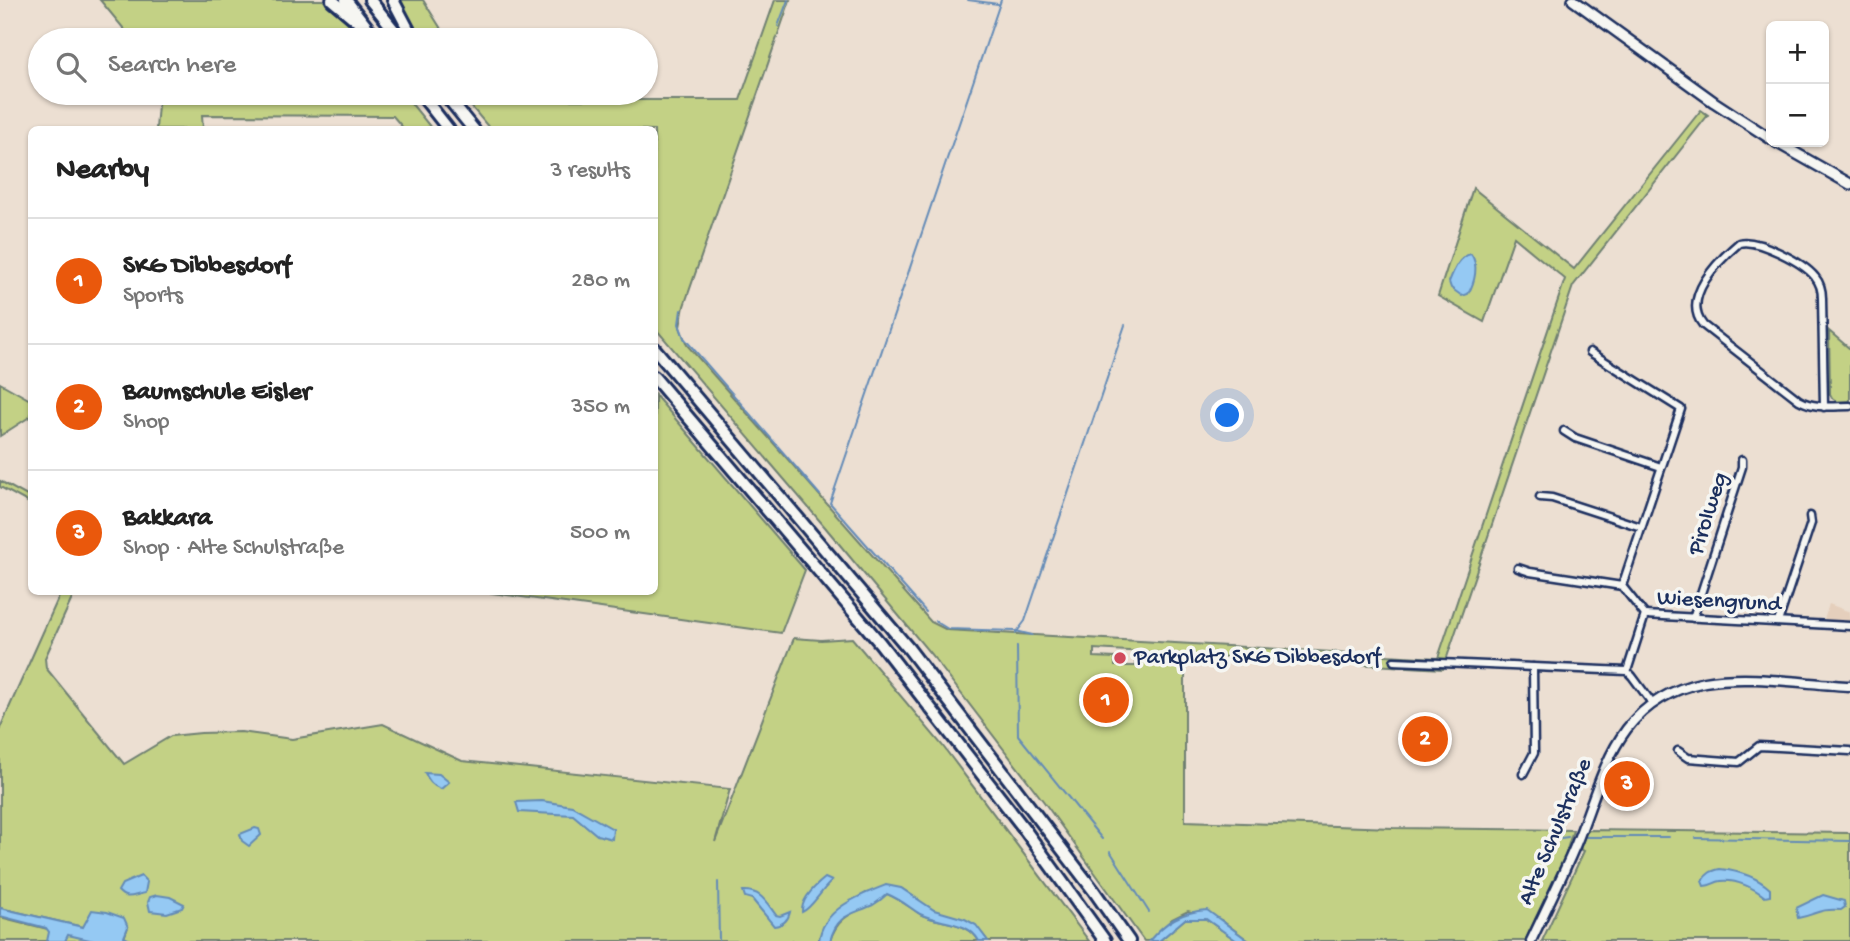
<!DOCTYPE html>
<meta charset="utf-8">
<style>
:root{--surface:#fff;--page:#f6f6f6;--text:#222;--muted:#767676;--line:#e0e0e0;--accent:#ea580c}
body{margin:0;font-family:"Gochi Hand",sans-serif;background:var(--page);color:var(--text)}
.controls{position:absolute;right:21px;top:21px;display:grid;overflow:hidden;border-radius:10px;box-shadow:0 2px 5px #0004}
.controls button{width:63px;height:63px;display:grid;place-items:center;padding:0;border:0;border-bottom:2px solid var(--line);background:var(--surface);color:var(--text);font:35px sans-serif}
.you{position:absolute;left:1228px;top:416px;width:24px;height:24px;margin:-18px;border:5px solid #fff;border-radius:50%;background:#1a73e8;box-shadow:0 0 0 10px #1a73e833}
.badge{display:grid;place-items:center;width:46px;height:46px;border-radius:50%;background:var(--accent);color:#fff;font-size:23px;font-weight:700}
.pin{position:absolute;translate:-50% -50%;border:4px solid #fff;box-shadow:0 2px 7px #0006}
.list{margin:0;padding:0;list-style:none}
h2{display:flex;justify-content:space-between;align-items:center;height:91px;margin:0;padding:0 28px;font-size:30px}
h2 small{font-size:23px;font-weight:400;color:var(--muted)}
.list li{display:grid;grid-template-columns:46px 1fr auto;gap:21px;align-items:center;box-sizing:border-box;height:126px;padding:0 28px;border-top:2px solid var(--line)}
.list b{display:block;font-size:26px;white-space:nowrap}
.list p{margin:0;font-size:23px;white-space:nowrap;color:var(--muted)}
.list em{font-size:23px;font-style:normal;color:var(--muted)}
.icon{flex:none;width:38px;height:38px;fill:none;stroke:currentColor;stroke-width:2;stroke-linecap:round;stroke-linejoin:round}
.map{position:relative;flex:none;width:1850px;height:941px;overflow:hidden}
.search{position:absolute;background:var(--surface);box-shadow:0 2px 5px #0004;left:28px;top:28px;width:630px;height:77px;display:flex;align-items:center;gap:18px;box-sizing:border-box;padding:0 24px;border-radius:38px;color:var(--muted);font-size:26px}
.panel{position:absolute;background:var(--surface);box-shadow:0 2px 5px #0004;left:28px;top:126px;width:630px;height:469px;border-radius:10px}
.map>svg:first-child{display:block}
.built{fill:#e5cfbc}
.green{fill:#c3d185;stroke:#6f8072;stroke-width:2}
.water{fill:#95c9f3;stroke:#648bb7;stroke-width:2}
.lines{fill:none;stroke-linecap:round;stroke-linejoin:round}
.stream{stroke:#648bb7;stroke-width:2}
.street-casing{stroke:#1b2f5e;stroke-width:11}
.secondary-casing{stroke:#1b2f5e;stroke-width:13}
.primary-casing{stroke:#1b2f5e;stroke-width:14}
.highway-casing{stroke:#1b2f5e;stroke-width:16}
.street{stroke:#f6f6f2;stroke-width:6}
.secondary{stroke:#f6f6f2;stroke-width:8}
.primary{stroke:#f6f6f2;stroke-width:9}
.highway{stroke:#f6f6f2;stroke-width:10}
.poi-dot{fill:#d1495b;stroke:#f6f6f2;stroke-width:2.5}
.labels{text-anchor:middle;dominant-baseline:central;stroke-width:7;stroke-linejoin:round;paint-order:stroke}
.street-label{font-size:23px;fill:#1b2f5e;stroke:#f6f6f2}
.poi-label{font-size:23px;fill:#1b2f5e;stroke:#f6f6f2;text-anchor:start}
</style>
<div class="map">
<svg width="1850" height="941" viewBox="0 0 1850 941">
<rect width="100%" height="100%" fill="#ecdfd2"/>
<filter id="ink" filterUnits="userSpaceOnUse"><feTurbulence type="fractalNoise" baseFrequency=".0143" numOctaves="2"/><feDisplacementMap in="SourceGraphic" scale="14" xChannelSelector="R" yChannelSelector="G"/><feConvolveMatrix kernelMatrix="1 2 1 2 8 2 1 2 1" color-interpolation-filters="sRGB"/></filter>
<g filter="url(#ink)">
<path class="built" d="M1829 604 1850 612V622L1824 620Z"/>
<g class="green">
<path d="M100 0H323L347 22 361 40H133Z"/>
<path d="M398 0H423L448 40H420Z"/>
<path d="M775 0H790L684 306 680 327 687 345 931 622 947 630 1438 658 1565 279 1514 237 1484 322 1438 296 1473 188 1574 269 1701 110 1708 115 1573 286 1443 669 1094 649V657L1115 658V666H1135L1136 655 1185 659V821L1393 828 1573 830 1565 856 1525 941H1249L1221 920 1188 911 1172 919 1149 941H1144L1044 802 934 658 825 527 655 328 654 130 490 129 460 93H489L494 100H740Z"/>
<path d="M159 93H403L432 129H404L393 116 202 115 203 129H156Z"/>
<path d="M1829 331 1850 349V401L1838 402 1832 398 1830 394Z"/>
<path d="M0 383 32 401 31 416 0 436Z"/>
<path d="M655 395 805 570 781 633 485 592H654Z"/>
<path d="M0 481 31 498V504L0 487Z"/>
<path d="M61 592H75L45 658 46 668 124 764 171 736 201 733 241 732 292 739 383 724 462 761 730 789 715 842 794 638 821 640 852 638 942 745 1089 941H988C965 911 963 925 935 911 923 905 912 895 901 888L866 893 838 910 819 937V941H123L128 927H83L0 908V728Z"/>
<path d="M1587 830 1850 833V941H1542L1584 851 1580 849Z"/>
<path d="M887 894C900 899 909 907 920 914 939 924 968 920 979 941H830C839 910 865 911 887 894Z"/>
<path d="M0 917 83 938 94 941H0Z"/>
<path d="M1185 919H1206L1237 941H1159Z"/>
</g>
<g class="water">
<path d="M1471 254C1479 265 1475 282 1468 294L1462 296 1451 288 1449 282C1453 272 1459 256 1471 254Z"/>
<path d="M425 773 439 774 449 782 441 789C432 786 429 781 425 773Z"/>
<path d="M542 801 572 806 613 829 612 839 597 835 573 815 519 812 516 802Z"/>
<path d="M255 828 259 829 261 835 249 846 242 841 240 834Z"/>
<path d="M1720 869C1738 871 1756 876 1770 889V896L1765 897C1754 888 1736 879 1721 881 1714 882 1712 886 1704 886L1702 881C1707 873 1711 871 1720 869Z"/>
<path d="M141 876 147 882 145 893C133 895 127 901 118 891L122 884Z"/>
<path d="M825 878 832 881C821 890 812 908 802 912 801 899 815 886 825 878Z"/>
<path d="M886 885 901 888 934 910 965 919 976 925 988 941H979C968 920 939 924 920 914 909 907 900 899 887 894 883 898 878 902 873 905 851 915 837 914 830 941H819C822 909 860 895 886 885Z"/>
<path d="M743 891C761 890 766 902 776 915L780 916 790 912C788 921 783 925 774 926L752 899 745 897Z"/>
<path d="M157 895 170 897 184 904 182 908 167 913 150 911 148 902 150 897Z"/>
<path d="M1823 895 1844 901 1845 907 1841 910C1819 908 1816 915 1798 918L1796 908Z"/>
<path d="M0 908 83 927 92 910 107 912 124 918 128 927 124 937 132 941H94L68 935 65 941H47L49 932 46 928 0 916Z"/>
<path d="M1207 910 1249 941H1237L1206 919H1185L1159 941H1149C1166 921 1181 912 1207 910Z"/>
</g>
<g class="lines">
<g class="stream">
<path d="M968 0 998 4"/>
<path d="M778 26 788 0"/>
<path d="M681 310 679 324 684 338 820 495"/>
<path d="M926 612 830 503 1001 0"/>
<path d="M935 621 948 629 1016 631 1032 635"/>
<path d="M1016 633 1025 621 1125 325"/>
<path d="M1017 646 1018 735 1102 839"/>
<path d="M1586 837H1669"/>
<path d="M1561 838 1568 837"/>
<path d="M1696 838 1850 841"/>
<path d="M1110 851 1149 912"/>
<path d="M718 882 719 941"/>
</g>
<g class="street-casing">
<g id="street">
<path d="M1590 352 1681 409 1622 586"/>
<path d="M1824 407 1822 298C1822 291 1820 283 1815 277 1804 263 1757 238 1739 243 1718 261 1681 298 1703 325L1799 400C1815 409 1833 406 1850 406"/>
<path d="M1564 431 1575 438 1661 467"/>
<path d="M1540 497 1552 498 1641 527"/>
<path d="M1518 568 1530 572 1622 586 1645 615"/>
<path d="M1693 618 1742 467V460"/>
<path d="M1778 622 1811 523 1810 516"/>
<path d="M1394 661 1627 671 1632 676 1652 703"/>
<path d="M1627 671 1645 615 1850 626"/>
<path d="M1678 751 1688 758 1739 762 1759 746 1850 751"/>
<path d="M1523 774 1534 753 1533 667"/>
</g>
</g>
<g class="secondary-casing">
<path id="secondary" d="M1531 941C1546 909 1562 877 1576 844 1605 772 1615 700 1705 682 1748 674 1806 684 1850 686"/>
</g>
<g class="primary-casing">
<g id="primary">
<path d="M1573 0 1714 102 1771 139"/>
<path d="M1776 142 1850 184"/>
</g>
</g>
<g class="highway-casing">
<g id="highway">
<path d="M332 0 357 21"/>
<path d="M346 0 377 40"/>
<path d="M370 0 402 40"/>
<path d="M393 0 414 40"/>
<path d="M420 93 449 130"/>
<path d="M444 93 474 130"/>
<path d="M654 348 909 649 1094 891 1129 941"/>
<path d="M654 377 880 643 1022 826 1105 941"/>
</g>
</g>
<use href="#street" class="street"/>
<use href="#secondary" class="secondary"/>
<use href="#primary" class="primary"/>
<use href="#highway" class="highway"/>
</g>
</g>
<circle class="poi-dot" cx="1120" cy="658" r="7"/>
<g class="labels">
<g class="street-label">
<text transform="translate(1709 514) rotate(-72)">Pirolweg</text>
<text transform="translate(1719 602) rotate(3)">Wiesengrund</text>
<text transform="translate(1556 832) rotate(-67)">Alte Schulstraße</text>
</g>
<g class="poi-label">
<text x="1134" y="658">Parkplatz SKG Dibbesdorf</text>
</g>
</g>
</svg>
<div class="controls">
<button>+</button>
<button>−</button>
</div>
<div class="you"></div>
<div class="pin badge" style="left:1106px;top:700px">1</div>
<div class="pin badge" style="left:1425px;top:739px">2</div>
<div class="pin badge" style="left:1627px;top:784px">3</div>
<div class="search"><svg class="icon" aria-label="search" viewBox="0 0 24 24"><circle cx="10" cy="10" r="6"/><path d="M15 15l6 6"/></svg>Search here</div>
<section class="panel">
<h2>Nearby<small>3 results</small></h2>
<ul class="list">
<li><span class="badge">1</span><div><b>SKG Dibbesdorf</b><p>Sports</p></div><em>280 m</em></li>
<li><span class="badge">2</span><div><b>Baumschule Eisler</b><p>Shop</p></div><em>350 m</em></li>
<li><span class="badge">3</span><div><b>Bakkara</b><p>Shop · Alte Schulstraße</p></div><em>500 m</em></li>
</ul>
</section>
</div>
